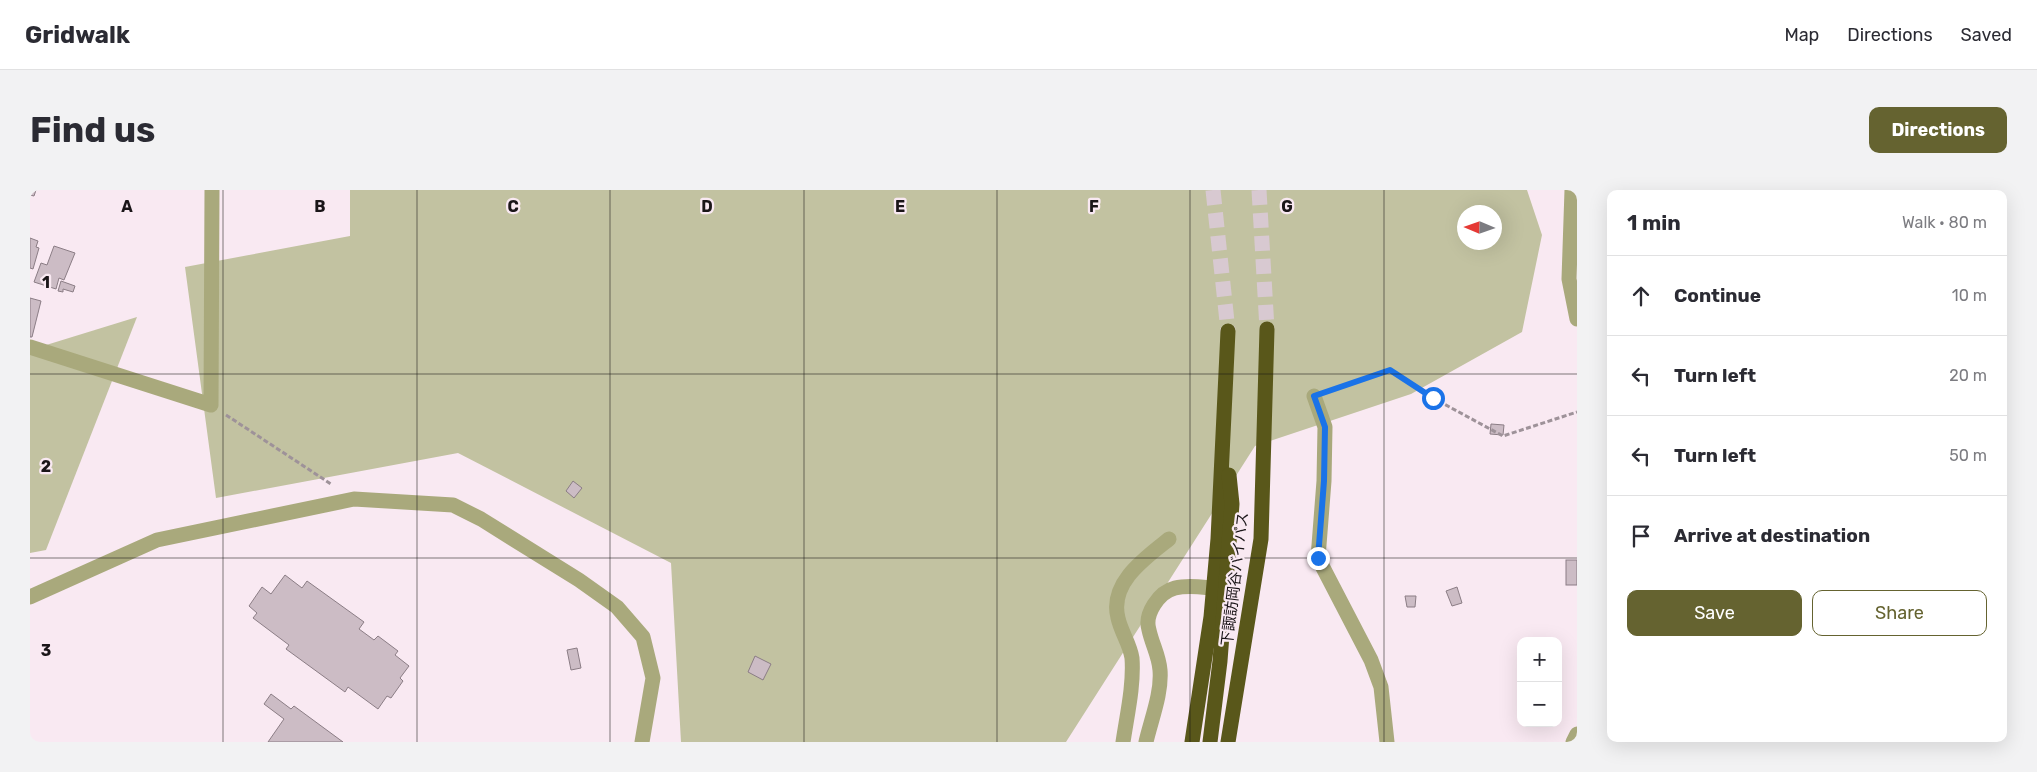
<!DOCTYPE html>
<meta charset="utf-8">
<style>
:root{--surface:#fff;--page:#f2f2f3;--text:#2b2b33;--muted:#7c7c81;--line:#e1e1e2;--accent:#656330}
body{margin:0;font-family:Rubik,"Noto Sans JP",sans-serif;background:var(--page);color:var(--text)}
.controls{position:absolute;right:15px;bottom:15px;display:grid;overflow:hidden;border-radius:10px;box-shadow:0 5px 20px #0002}
.controls button{width:45px;height:45px;display:grid;place-items:center;padding:0;border:0;border-bottom:1px solid var(--line);background:var(--surface);color:var(--text);font:25px sans-serif}
.compass{position:absolute;left:1427px;top:15px;width:45px;height:45px;border-radius:50%;background:var(--surface);box-shadow:0 5px 20px #0002;rotate:272deg}
.stop{position:absolute;width:15px;height:15px;margin:-11px;border:4px solid #1a73e8;border-radius:50%;background:#fff}
.stop.end{background:#1a73e8;border-color:#fff;box-shadow:0 1px 5px #0008}
.list{margin:0;padding:0;list-style:none}
h2{display:flex;justify-content:space-between;align-items:center;height:65px;margin:0;padding:0 20px;font-size:21px}
h2 small{font-size:16px;font-weight:400;color:var(--muted)}
.list li{display:grid;grid-template-columns:32px 1fr auto;gap:15px;align-items:center;box-sizing:border-box;height:80px;padding:0 20px;border-top:1px solid var(--line)}
.list b{display:block;font-size:19px;white-space:nowrap}
.list em{font-size:16px;font-style:normal;color:var(--muted)}
.actions{display:flex;gap:10px;padding:15px 20px}
.actions a{flex:1;padding:11px 0;border:1px solid var(--accent);border-radius:10px;text-align:center;font-size:18px;color:var(--accent)}
.actions .main{background:var(--accent);color:#fff}
.icon{flex:none;width:28px;height:28px;fill:none;stroke:currentColor;stroke-width:2;stroke-linecap:round;stroke-linejoin:round}
.map{position:relative;flex:none;width:1547px;height:552px;overflow:hidden;border-radius:10px}
header{display:flex;align-items:center;gap:30px;box-sizing:border-box;height:70px;padding:0 25px;background:var(--surface);border-bottom:1px solid var(--line)}
header strong{font-size:24px}
nav{display:flex;gap:28px;margin-inline-start:auto;font-size:18px}
.intro{display:flex;align-items:center;justify-content:space-between;box-sizing:border-box;height:120px;padding:0 30px}
h1{margin:0;font-size:35px}
.button{padding:12px 22px;border-radius:10px;background:var(--accent);color:#fff;font-size:18px;font-weight:700}
main{display:flex;gap:30px;padding:0 30px}
aside{flex:1;background:var(--surface);border-radius:10px;box-shadow:0 5px 20px #0002}
.map>svg:first-child{display:block}
.green{fill:#c2c2a1;fill-rule:evenodd}
.building{fill:#ccbcc5;stroke:#8b7d85}
.lines{fill:none;stroke-linecap:round;stroke-linejoin:round}
.highway-tunnel{stroke:#d8c9d1;stroke-width:15;stroke-dasharray:15 8;stroke-linecap:butt}
.path{stroke:#9e9299;stroke-width:3;stroke-dasharray:5 2.5;stroke-linecap:butt}
.minor{stroke:#a9a97c;stroke-width:15}
.highway{stroke:#59571a;stroke-width:15}
.route{stroke:#1a73e8;stroke-width:6}
.grid{fill:none;stroke:#1a1518;stroke-width:1;stroke-opacity:0.55}
.labels{text-anchor:middle;dominant-baseline:central;stroke-width:4.5;stroke-linejoin:round;paint-order:stroke}
.street-label{font-size:15px;fill:#1a1518;stroke:#f9e9f2}
.grid-label{font-size:16px;text-anchor:middle;font-weight:bold;fill:#1a1518;stroke:#f9e9f2;stroke-width:4.5;stroke-linejoin:round;paint-order:stroke}
</style>
<header>
<strong>Gridwalk</strong>
<nav><a>Map</a><a>Directions</a><a>Saved</a></nav>
</header>
<div class="intro"><h1>Find us</h1><a class="button">Directions</a></div>
<main>
<div class="map">
<svg width="1547" height="552" viewBox="0 0 1547 552">
<rect width="100%" height="100%" fill="#f9e9f2"/>
<g class="green">
<path d="M320 0H1497L1512 45 1492 142 1381 204 1225 256 1036 552H651L641 373 428 263 186 308 155 77 320 46ZM1434 22H1464V52H1434Z"/>
<path d="M107 127 16 360 0 363V160Z"/>
</g>
<g class="building">
<path d="M0 0H6L4 6 0 5Z"/>
<path d="M0 48 8 51 6 57 9 58 3 79 0 78Z"/>
<path d="M24 56 45 63 34 90 29 88 26 99 4 92 11 73 17 75Z"/>
<path d="M31 91 45 96 43 102 33 99V102L28 101Z"/>
<path d="M0 108 11 111 2 147H0Z"/>
<path d="M1461 234 1474 235 1473 245 1460 244Z"/>
<path d="M543 291 552 298 544 308 536 301Z"/>
<rect x="1536" y="370" width="11" height="25"/>
<path d="M255 385 272 398 277 391 334 432 329 439 344 450 348 446 368 461 365 465 379 476 370 488 373 491 361 508 357 506 348 519 318 497 315 502 256 459 259 455 223 428 227 423 219 416 232 397 241 404Z"/>
<path d="M1427 397 1432 413 1422 416 1416 401Z"/>
<path d="M1375 406H1386L1385 417H1377Z"/>
<path d="M547 458 551 478 541 480 537 460Z"/>
<path d="M725 466 741 474 733 490 718 482Z"/>
<path d="M241 504 261 519 264 516 313 552H238L254 529 234 514Z"/>
</g>
<g class="lines">
<g class="highway-tunnel">
<path d="M1183 0 1198 141"/>
<path d="M1229 0 1237 139"/>
</g>
<g class="path">
<path d="M1301 200 1360 180 1403 208 1473 246 1547 222"/>
<path d="M196 225 301 294"/>
</g>
<g class="minor">
<path d="M1542 0 1539 89 1547 129"/>
<path d="M0 157 181 215 182 0"/>
<path d="M1284 206 1295 237 1294 291 1288 368 1341 470 1351 497 1357 552"/>
<path d="M0 407 127 350 324 309 423 315 451 329 549 390 587 417 613 447 623 488 612 552"/>
<path d="M1093 552C1097 525 1104 495 1102 468 1100 454 1091 442 1088 428 1079 393 1115 368 1139 349"/>
<path d="M1116 552C1121 530 1132 503 1130 480 1129 466 1122 454 1119 440 1114 424 1129 402 1145 398 1158 395 1170 397 1183 398"/>
<path d="M1543 552 1547 544"/>
</g>
<g class="highway">
<path d="M1162 552 1181 427 1188 349 1198 141"/>
<path d="M1180 552 1190 471 1202 314 1199 285"/>
<path d="M1198 552 1231 349 1237 139"/>
</g>
</g>
<g class="lines">
<path class="route" d="M1288 368 1294 291 1295 237 1284 206 1360 180 1403 208"/>
</g>
<path class="grid" d="M193 0V552M387 0V552M580 0V552M774 0V552M967 0V552M1160 0V552M1354 0V552M0 184H1547M0 368H1547"/>
<g class="labels">
<g class="street-label">
<text transform="translate(1205 389) rotate(-83)">下諏訪岡谷バイパス</text>
</g>
</g>
<g class="grid-label">
<text x="97" y="22">A</text>
<text x="290" y="22">B</text>
<text x="483" y="22">C</text>
<text x="677" y="22">D</text>
<text x="870" y="22">E</text>
<text x="1064" y="22">F</text>
<text x="1257" y="22">G</text>
<text x="16" y="98">1</text>
<text x="16" y="282">2</text>
<text x="16" y="466">3</text>
</g>
</svg>
<div class="controls">
<button>+</button>
<button>−</button>
</div>
<svg class="compass" viewBox="-18 -18 36 36"><path d="M0-13l5 13h-10z" fill="#e53935"/><path d="M0 13l5-13h-10z" fill="#7c7c81"/></svg>
<div class="stop" style="left:1403px;top:208px"></div>
<div class="stop end" style="left:1288px;top:368px"></div>
</div>
<aside>
<h2>1 min<small>Walk · 80 m</small></h2>
<ul class="list">
<li><svg class="icon" aria-label="ahead" viewBox="0 0 24 24"><path d="M12 20V5M6 11l6-6 6 6"/></svg><div><b>Continue</b></div><em>10 m</em></li>
<li><svg class="icon" aria-label="left" viewBox="0 0 24 24"><path d="M17 20v-9H6M10 6l-5 5 5 5"/></svg><div><b>Turn left</b></div><em>20 m</em></li>
<li><svg class="icon" aria-label="left" viewBox="0 0 24 24"><path d="M17 20v-9H6M10 6l-5 5 5 5"/></svg><div><b>Turn left</b></div><em>50 m</em></li>
<li><svg class="icon" aria-label="arrive" viewBox="0 0 24 24"><path d="M6 21V4h12l-3 4 3 4H6"/></svg><div><b>Arrive at destination</b></div></li>
</ul>
<div class="actions"><a class="main">Save</a><a>Share</a></div>
</aside>
</main>
